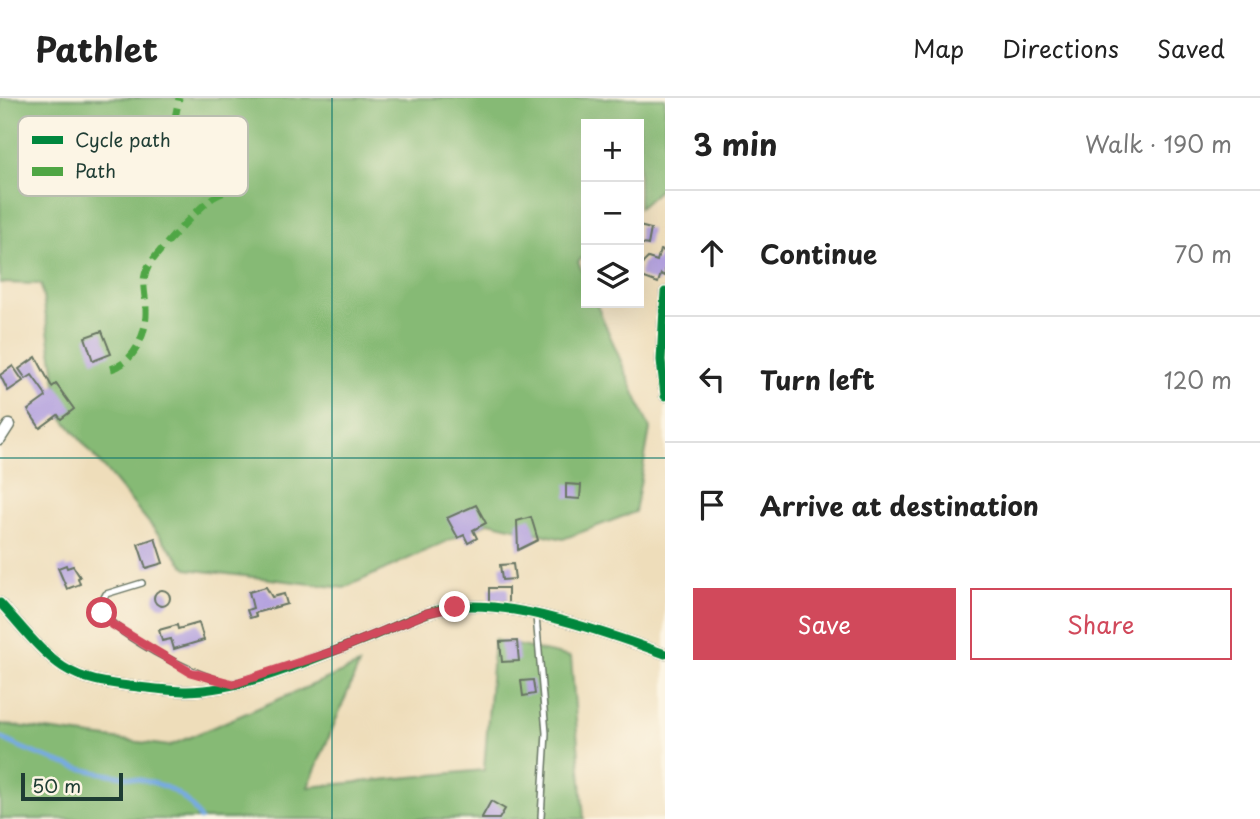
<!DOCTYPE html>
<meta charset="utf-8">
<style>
:root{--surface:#fff;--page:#f6f6f6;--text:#222;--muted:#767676;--line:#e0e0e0;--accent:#d1495b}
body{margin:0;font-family:"Playpen Sans",sans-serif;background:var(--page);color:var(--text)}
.controls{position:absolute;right:21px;top:21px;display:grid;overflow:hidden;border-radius:0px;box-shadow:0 7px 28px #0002}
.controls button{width:63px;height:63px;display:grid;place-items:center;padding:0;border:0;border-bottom:2px solid var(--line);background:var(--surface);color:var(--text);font:35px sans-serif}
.scale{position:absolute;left:21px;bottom:18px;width:102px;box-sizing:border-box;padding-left:7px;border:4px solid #1f3d34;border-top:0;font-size:19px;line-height:24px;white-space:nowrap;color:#1f3d34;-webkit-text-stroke:5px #fcf5e5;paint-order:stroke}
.stop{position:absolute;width:21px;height:21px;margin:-16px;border:5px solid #d1495b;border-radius:50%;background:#fff}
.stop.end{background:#d1495b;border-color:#fff;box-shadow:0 2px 7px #0008}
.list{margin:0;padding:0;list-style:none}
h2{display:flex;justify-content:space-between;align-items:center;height:91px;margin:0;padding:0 28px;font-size:30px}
h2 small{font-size:23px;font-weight:400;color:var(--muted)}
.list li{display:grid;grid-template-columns:46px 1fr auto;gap:21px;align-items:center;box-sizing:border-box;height:126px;padding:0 28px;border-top:2px solid var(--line)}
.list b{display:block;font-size:26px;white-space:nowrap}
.list em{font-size:23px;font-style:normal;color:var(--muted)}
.actions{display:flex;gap:14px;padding:21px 28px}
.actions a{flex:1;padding:16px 0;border:2px solid var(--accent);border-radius:0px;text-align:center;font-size:24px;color:var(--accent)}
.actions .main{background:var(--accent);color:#fff}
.icon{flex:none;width:38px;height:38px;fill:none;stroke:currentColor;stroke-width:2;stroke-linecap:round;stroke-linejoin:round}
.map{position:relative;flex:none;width:665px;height:721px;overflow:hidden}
header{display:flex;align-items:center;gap:42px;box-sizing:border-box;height:98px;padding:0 35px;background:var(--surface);border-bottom:2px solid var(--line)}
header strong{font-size:33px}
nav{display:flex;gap:38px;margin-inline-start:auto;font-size:24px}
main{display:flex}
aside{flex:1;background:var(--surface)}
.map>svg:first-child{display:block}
.forest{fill:#86ba75;stroke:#527c54;stroke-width:2}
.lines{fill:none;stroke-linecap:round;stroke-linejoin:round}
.stream{stroke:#77aae3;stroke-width:4.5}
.building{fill:#ae9bde}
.service-casing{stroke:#677563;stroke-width:8}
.minor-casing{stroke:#677563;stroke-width:13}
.service{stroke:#fff;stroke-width:5}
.minor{stroke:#fff;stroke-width:10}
.quiet{stroke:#4fa644;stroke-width:7;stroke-dasharray:14 7;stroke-linecap:butt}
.cycleway-casing{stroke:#fcf5e5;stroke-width:13}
.cycleway{stroke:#00873e;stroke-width:9}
.route{stroke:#d1495b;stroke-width:9}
.grid{fill:none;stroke:#0f766e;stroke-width:2;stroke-opacity:0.55}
.key{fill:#fcf5e5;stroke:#babeb0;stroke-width:2}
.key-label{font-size:19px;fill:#1f3d34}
</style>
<header>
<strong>Pathlet</strong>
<nav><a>Map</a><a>Directions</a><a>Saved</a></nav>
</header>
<main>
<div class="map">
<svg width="665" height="721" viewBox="0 0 665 721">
<rect width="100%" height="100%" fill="#fcf5e5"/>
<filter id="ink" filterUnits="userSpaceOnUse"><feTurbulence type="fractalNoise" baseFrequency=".0143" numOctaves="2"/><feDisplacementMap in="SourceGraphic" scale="14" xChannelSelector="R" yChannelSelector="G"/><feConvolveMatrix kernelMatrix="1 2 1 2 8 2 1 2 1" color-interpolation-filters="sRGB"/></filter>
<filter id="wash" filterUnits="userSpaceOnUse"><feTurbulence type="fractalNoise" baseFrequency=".00686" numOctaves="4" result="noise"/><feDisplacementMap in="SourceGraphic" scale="28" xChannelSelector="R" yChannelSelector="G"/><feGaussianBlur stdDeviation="1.57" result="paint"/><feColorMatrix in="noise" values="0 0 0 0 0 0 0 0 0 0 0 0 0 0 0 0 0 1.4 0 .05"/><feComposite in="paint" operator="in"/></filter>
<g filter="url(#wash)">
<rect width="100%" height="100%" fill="#eeddba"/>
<g class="forest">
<path d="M0 0H665V87L639 110V26H586V156L578 164 586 182V205H596L650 331 635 414 563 441 489 424 344 490 187 471 61 318 41 186 0 185Z"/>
<path d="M494 542 571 559 584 721H0V626L169 648 359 567 308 689 484 672Z"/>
</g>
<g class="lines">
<path class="stream" d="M0 639C23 652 66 668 91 673 133 682 178 679 200 721"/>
</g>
<g id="blocks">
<g class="building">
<path d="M639 128 651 131 648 147 639 145Z"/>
<path d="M660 152 665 153V178L661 176 658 185 639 178 643 165 648 160 657 163Z"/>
<path d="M102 233 111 256 93 263 85 239Z"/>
<path d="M36 259 52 289 56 286 74 311 61 321 58 317 40 330 28 312 46 299 44 294 32 277 26 281 19 271Z"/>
<path d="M13 268 23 283 8 293 0 277Z"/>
<path d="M566 386 581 387 580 401 566 400Z"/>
<path d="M476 407 486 425 473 432 477 440 468 445 464 437 458 440 447 420Z"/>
<path d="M531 419 538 442 518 452 517 423Z"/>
<path d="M155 440 163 465 146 470 138 446Z"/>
<path d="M513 466 515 481 502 482 500 467Z"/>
<path d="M66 467 67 470 73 468 80 479 78 480 80 486 67 491 58 470Z"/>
<path d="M266 489 272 499 284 496 287 506 255 515 256 518 250 520 247 512 253 510 249 494Z"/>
<rect x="489" y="490" width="19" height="16"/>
<circle cx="162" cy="500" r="8"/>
<path d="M199 525 204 542 174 551 171 541 162 543 159 532 177 527 178 531Z"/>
<path d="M517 543 519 563 502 564 500 544Z"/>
<path d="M533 582 535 596 523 598 521 583Z"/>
<path d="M491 703 505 711 499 721H481Z"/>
</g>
</g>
</g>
<g filter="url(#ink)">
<use href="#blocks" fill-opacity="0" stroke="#677563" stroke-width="2"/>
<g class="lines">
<g class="service-casing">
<g id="service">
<path d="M142 485 106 496 100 507C104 534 200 579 227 585"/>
<path d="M536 518 546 635 541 719"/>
</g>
</g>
<g class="minor-casing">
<g id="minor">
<path d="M665 194 661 262 665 298"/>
<path d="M0 341 9 327"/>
<path d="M0 505C20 526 39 553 63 569 83 582 106 585 129 588 148 590 168 593 187 593 247 592 309 562 365 541 394 530 422 513 454 509 515 502 607 535 665 556"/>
</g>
</g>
<use href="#service" class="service"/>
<use href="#minor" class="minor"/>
<path class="quiet" d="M111 271C134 265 147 236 146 212 146 196 140 184 148 169 155 156 201 107 214 99 229 90 233 97 245 81L240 54 207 40 190 39 173 30 179 0"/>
<g class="cycleway-casing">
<g id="cycleway">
<path d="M665 194 661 262 665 298"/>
<path d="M0 505C20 526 39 553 63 569 83 582 106 585 129 588 148 590 168 593 187 593 247 592 309 562 365 541 394 530 422 513 454 509 515 502 607 535 665 556"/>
</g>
</g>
<use href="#cycleway" class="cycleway"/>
</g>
</g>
<g class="lines" filter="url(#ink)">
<path class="route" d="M102 515 113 527 190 574 233 586 340 551 427 515 455 509"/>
</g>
<path class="grid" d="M332 0V721M0 360H665"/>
<rect x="18" y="18" width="230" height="80" rx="10" class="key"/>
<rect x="32" y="38" width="31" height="8" fill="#00873e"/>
<rect x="32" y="69" width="31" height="9" fill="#4fa644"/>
<g class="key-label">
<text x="75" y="49">Cycle path</text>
<text x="75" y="80">Path</text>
</g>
</svg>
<div class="controls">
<button>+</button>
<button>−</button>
<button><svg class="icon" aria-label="layers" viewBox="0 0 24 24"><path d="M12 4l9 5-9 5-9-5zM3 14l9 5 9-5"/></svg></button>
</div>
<div class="scale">50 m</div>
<div class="stop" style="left:102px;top:515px"></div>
<div class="stop end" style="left:455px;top:509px"></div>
</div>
<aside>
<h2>3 min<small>Walk · 190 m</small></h2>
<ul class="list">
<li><svg class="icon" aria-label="ahead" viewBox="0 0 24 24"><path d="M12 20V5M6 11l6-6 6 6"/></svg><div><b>Continue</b></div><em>70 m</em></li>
<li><svg class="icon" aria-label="left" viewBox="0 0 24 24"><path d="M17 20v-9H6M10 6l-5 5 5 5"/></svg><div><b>Turn left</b></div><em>120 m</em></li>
<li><svg class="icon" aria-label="arrive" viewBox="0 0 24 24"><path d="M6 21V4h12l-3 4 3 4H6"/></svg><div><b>Arrive at destination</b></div></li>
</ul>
<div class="actions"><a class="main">Save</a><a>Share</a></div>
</aside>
</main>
